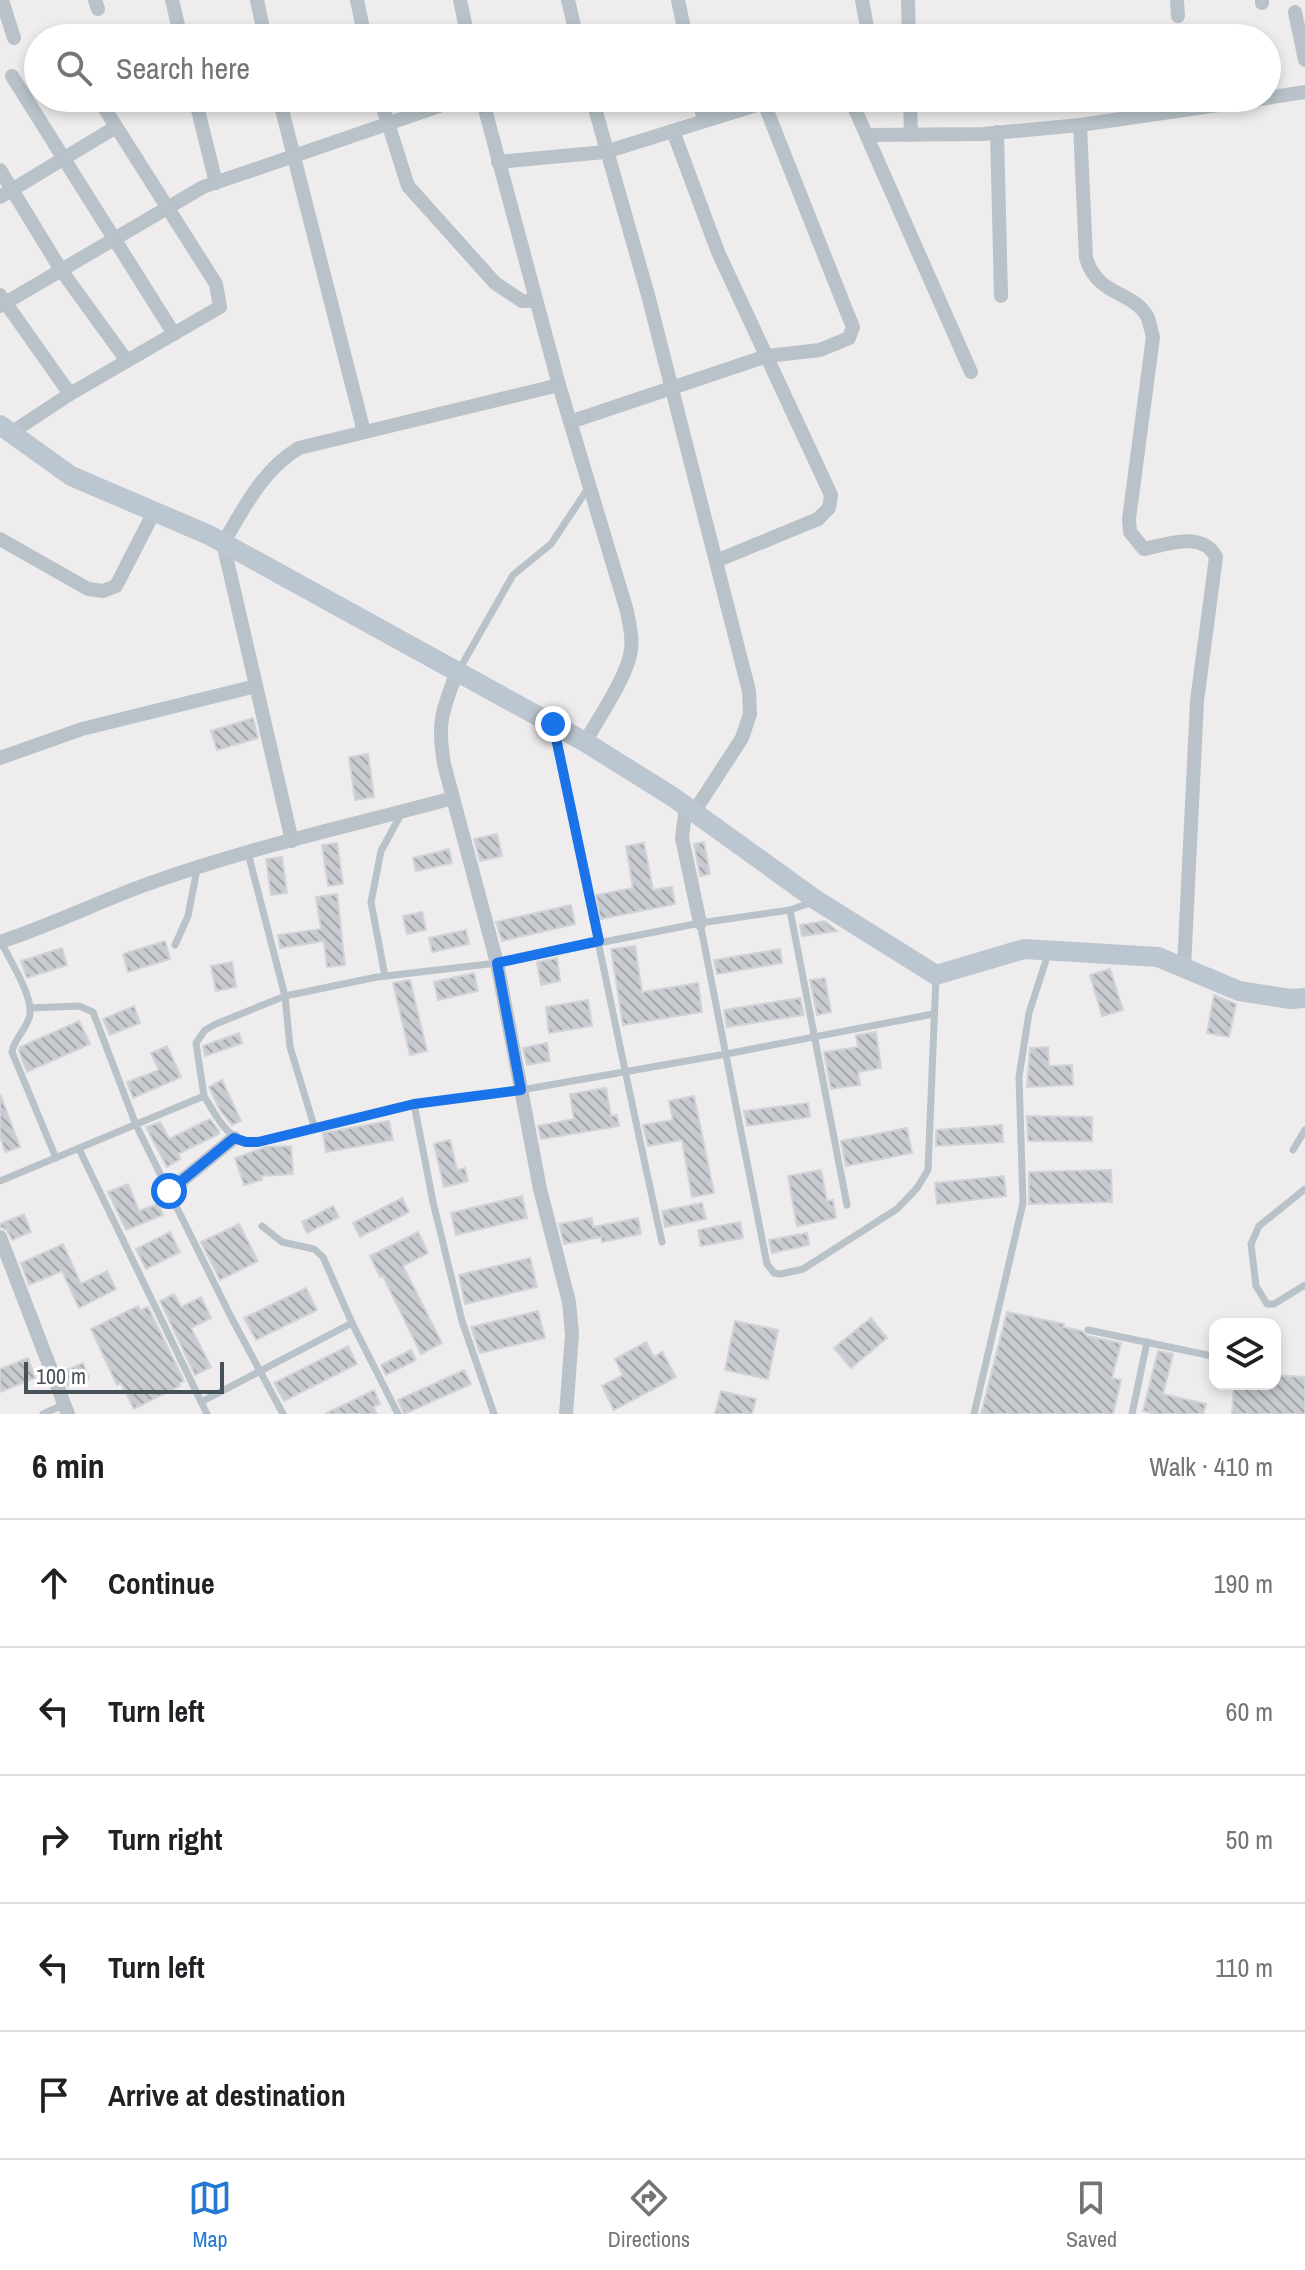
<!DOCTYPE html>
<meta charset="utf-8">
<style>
:root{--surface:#fff;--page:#f6f6f6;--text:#202124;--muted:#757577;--line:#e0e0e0;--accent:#2478d1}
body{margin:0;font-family:"Archivo Narrow",sans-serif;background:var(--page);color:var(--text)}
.controls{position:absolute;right:24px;bottom:24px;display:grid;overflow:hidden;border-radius:16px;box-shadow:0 4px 12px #0003}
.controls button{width:72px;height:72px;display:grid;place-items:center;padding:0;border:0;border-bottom:2px solid var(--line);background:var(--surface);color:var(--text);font:40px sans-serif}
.scale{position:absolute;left:24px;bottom:20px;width:200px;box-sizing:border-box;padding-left:8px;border:4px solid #465158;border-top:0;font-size:22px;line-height:28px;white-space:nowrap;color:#465158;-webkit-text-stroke:6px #fff;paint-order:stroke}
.stop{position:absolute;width:24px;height:24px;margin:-18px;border:6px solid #1a73e8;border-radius:50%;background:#fff}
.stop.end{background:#1a73e8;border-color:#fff;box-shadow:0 2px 8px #0008}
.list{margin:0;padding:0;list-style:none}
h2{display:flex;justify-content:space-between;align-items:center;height:104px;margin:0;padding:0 32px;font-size:34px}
h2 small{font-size:26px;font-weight:400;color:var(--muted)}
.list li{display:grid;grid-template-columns:52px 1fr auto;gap:24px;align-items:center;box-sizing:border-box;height:128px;padding:0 32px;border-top:2px solid var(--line)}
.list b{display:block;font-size:30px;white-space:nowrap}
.list em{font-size:26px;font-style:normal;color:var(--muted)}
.icon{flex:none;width:44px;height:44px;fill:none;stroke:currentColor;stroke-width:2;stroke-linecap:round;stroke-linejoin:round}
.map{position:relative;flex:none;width:1305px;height:1414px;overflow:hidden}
.search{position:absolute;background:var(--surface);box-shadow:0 4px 12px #0003;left:24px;right:24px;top:24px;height:88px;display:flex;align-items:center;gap:20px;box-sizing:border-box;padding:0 28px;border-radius:44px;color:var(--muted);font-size:30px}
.sheet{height:744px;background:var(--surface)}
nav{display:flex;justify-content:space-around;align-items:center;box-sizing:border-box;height:112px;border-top:2px solid var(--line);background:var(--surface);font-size:22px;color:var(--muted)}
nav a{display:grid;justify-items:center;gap:4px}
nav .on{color:var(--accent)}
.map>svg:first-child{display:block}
.building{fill:url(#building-back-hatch);stroke:#d1d3d8;stroke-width:2}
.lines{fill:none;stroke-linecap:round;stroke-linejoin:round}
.lane{stroke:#b8c2c8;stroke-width:7}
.street{stroke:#b8c2c8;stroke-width:14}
.secondary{stroke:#bbc6d0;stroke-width:20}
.route{stroke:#1a73e8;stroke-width:10}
</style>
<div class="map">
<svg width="1305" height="1414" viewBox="0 0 1305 1414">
<defs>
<pattern id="building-back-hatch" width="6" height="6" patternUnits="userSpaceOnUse" patternTransform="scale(2)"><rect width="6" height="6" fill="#c7cacf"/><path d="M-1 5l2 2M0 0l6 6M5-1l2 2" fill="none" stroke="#a3a6ab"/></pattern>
</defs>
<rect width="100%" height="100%" fill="#efeced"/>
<g class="building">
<path d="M253 718 258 738 217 750 211 731Z"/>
<path d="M368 754 374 797 355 800 349 757Z"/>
<path d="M497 834 502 856 480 861 474 839Z"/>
<path d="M704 842 710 874 700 876 694 844Z"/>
<path d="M337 843 343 884 328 886 322 845Z"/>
<path d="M644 843 653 890 672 887 675 904 600 919 596 895 633 888 626 846Z"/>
<path d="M449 849 452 863 416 871 413 858Z"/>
<path d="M282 857 287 893 271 895 266 859Z"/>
<path d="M337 894 345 965 327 967 324 941 280 948 278 935 321 929 316 897Z"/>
<path d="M571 905 575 924 502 941 496 922Z"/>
<path d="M422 912 426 930 407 934 403 916Z"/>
<path d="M825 921 837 931 802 936 800 925Z"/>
<path d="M466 930 469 944 432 952 429 938Z"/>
<path d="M165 941 170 959 128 972 123 954Z"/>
<path d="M635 946 642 992 698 983 702 1012 623 1025 611 949Z"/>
<path d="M62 948 67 965 27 978 21 961Z"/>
<path d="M780 949 782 963 717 974 714 960Z"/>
<path d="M557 958 560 981 541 985 537 962Z"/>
<path d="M232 962 236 987 216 991 211 966Z"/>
<path d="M1110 969 1123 1010 1102 1016 1090 975Z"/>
<path d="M474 973 478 991 438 1000 434 982Z"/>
<path d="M825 978 831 1012 817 1015 810 980Z"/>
<path d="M410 980 427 1051 410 1055 393 983Z"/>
<path d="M1214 995 1236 1004 1229 1037 1207 1033Z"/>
<path d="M800 998 804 1015 727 1027 724 1010Z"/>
<path d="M588 1000 592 1026 549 1033 546 1007Z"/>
<path d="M134 1006 140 1023 110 1035 103 1019Z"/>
<path d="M79 1021 90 1044 27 1072 19 1051 20 1047Z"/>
<path d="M876 1032 881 1068 858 1072 860 1085 831 1089 824 1052 858 1047 856 1035Z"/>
<path d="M239 1033 242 1043 205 1056 203 1046Z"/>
<path d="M547 1043 550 1061 527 1065 523 1048Z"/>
<path d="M167 1046 181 1077 133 1098 127 1082 159 1070 151 1053Z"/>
<path d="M1048 1047 1049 1066 1072 1065 1073 1085 1027 1087 1030 1048Z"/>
<path d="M222 1080 241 1121 232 1125 220 1110 209 1087Z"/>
<path d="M606 1088 611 1116 617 1115 619 1126 541 1139 538 1126 574 1119 570 1094Z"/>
<path d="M0 1094 20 1147 5 1152 0 1136Z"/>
<path d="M694 1096 714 1193 692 1197 682 1140 648 1146 643 1125 673 1120 669 1101Z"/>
<path d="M808 1103 810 1117 747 1126 744 1111Z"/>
<path d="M1027 1116 1092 1117V1141H1028Z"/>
<path d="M210 1119 219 1131V1134L178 1154 180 1159 167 1167 146 1127 160 1122 169 1139Z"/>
<path d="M389 1121 393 1140 326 1152 323 1133Z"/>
<path d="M1002 1125 1003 1142 936 1146V1130Z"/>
<path d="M907 1128 912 1153 846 1166 841 1141Z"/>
<path d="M450 1140 457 1170 465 1168 468 1181 444 1187 434 1144Z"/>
<path d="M291 1146 293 1174 261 1176 262 1180 244 1185 235 1158 266 1147Z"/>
<path d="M821 1170 827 1201 833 1200 836 1218 797 1226 788 1176Z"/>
<path d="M1111 1170 1112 1202 1029 1204V1172Z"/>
<path d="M1004 1176 1006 1196 937 1204 935 1183Z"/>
<path d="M128 1184 139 1211 158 1204 163 1215 126 1230 108 1192Z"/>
<path d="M522 1196 527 1218 456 1235 451 1213Z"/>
<path d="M402 1198 409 1212 360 1237 353 1223Z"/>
<path d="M702 1203 706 1219 665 1227 662 1211Z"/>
<path d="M333 1206 339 1217 307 1233 302 1222Z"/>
<path d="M24 1214 31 1232 12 1240 7 1230 0 1227V1224Z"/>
<path d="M592 1218 593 1227 638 1218 641 1234 602 1242 601 1237 564 1244 559 1224Z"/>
<path d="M740 1222 743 1238 701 1246 698 1230Z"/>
<path d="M239 1224 258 1261 220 1280 201 1242Z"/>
<path d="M170 1232 180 1252 146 1269 136 1249Z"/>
<path d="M418 1232 428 1253 403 1266 442 1343 421 1354 383 1276 380 1277 370 1256Z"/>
<path d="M807 1233 809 1245 772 1253 769 1240Z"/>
<path d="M63 1244 81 1284 107 1271 116 1289 79 1308 62 1271 29 1285 21 1263Z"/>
<path d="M530 1258 537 1287 465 1304 459 1275Z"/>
<path d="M306 1288 317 1310 256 1340 244 1318Z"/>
<path d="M174 1294 181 1307 201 1297 211 1318 191 1328 211 1367 195 1375 160 1301Z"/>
<path d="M138 1306 140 1310 148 1307 184 1381 179 1383 180 1386 134 1409 121 1383 117 1385 91 1329Z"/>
<path d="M538 1311 545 1338 480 1353 471 1327Z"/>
<path d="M1007 1312 1064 1324 1063 1327 1082 1331 1087 1336 1121 1343 1112 1378 1121 1380 1113 1414H981Z"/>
<path d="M871 1318 887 1338 851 1368 834 1348Z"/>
<path d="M735 1321 778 1330 768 1379 725 1370Z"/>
<path d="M646 1342 654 1357 662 1352 676 1377 614 1410 602 1386 623 1375 615 1359Z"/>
<path d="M348 1346 357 1364 284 1401 274 1383Z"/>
<path d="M411 1350 416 1360 386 1375 381 1365Z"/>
<path d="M1158 1351 1173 1354 1163 1394 1206 1404 1203 1414H1155L1143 1411Z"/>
<path d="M28 1358 35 1378 0 1392V1369Z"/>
<path d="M83 1363 89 1378 68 1386 62 1372Z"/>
<path d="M464 1370 471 1384 404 1414 398 1400Z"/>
<path d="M1275 1375 1305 1377V1414H1232L1234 1384H1275Z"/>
<path d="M374 1390 380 1404 373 1407 377 1414H325Z"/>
<path d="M721 1391 756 1399 752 1414H715Z"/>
</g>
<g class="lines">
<g class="lane">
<path d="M459 670 513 575 551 544 589 487"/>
<path d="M553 728C590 899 624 1071 662 1242"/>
<path d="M248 853 285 996 290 1047 315 1129"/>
<path d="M790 910 847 1205"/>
<path d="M700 923 767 1264 774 1273 781 1274 803 1269 897 1209 917 1188 928 1170 936 977"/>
<path d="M1 942C9 959 36 1000 29 1018 25 1031 14 1039 12 1052L56 1158"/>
<path d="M175 945 188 916 197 869"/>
<path d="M385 976 371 902 381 851 401 814"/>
<path d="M30 1008 79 1006 93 1012 136 1125 230 1315 283 1414"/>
<path d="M204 1096C219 1120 227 1142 258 1142L414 1104 521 1090 726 1054 933 1014"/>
<path d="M414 1104 433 1202 462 1321 494 1414"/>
<path d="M79 1149 207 1414"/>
<path d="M1293 1150 1305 1130"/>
<path d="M0 1181 204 1096 196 1043 205 1030 216 1024 285 996 377 977 497 963 700 923 790 910 815 901"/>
<path d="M1305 1189 1259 1226 1251 1244 1256 1286 1267 1304H1274L1305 1285"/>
<path d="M262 1226 282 1242 314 1249 323 1257 352 1323 398 1414"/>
<path d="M1088 1330 1212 1356"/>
<path d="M201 1402 352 1323"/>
<path d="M43 1414 63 1405"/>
<path d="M974 1414 1023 1203 1019 1077 1029 1013 1048 954"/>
<path d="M1132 1414 1147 1342"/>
</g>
<g class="street">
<path d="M2 0 14 38"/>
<path d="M95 0 98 9"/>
<path d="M172 0 181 38"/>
<path d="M257 0 265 38"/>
<path d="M357 0 365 38"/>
<path d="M460 0 468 38"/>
<path d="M568 0 577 38"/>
<path d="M678 0 686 38"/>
<path d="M862 0 869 38"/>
<path d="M908 0 909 38"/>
<path d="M1177 0 1178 16"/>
<path d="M1262 0V3"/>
<path d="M1295 12 1305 60"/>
<path d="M1217 34 1218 38"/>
<path d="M12 76 174 334"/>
<path d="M195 98 216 183"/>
<path d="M279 98 364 432"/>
<path d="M380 98 408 186 495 283 522 301H536"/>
<path d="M482 98 559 385 627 611C629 623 633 637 631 649 629 674 598 719 585 742"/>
<path d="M592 98 648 295 749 691 750 714 742 738 694 812"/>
<path d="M699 98 704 121"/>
<path d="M850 98 971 372"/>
<path d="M910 98 911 135"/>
<path d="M1267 98 1305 92"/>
<path d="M1080 125 1086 258C1098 298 1134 290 1148 318 1150 324 1151 331 1153 337L1129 519 1130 532 1144 549C1169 544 1203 531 1216 557L1197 701 1184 968"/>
<path d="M673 131 718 252 831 495 829 508 818 519 716 561"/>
<path d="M997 132 1001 296"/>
<path d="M868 135 983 134 1080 125 1267 98"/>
<path d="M498 162 605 152 779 98"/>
<path d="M0 170 61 270 127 361"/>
<path d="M0 197 116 127"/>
<path d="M0 295 70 394"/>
<path d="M0 306 203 187 463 98"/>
<path d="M570 422 767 356 820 350 849 338 853 327 846 310 764 103"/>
<path d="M11 433 70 394 220 307 216 284 98 98"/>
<path d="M0 539 88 589 103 591 116 586 154 512"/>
<path d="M457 672C442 711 437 722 444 764L497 963 540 1189 569 1302 572 1334 566 1414"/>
<path d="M0 758 82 729 256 686"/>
<path d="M686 806 682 838 700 923"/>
<path d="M292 841 223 543C245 507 262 470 299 448L559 385"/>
<path d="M0 942C49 926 94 904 142 886 242 849 350 826 453 798"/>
<path d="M169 1191 234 1138"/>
<path d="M0 1237 68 1414"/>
</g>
<path class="secondary" d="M0 425 71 476 209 535 585 742 673 797 816 900 936 975 1024 949 1158 957 1239 991 1291 999 1305 998"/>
</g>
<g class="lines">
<path class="route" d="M169 1191 234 1138 246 1142H258L414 1104 521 1090 497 963 599 941 553 724"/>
</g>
</svg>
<div class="controls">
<button><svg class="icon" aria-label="layers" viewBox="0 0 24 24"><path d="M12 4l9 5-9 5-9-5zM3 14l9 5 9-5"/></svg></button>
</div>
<div class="scale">100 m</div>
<div class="stop" style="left:169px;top:1191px"></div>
<div class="stop end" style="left:553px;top:724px"></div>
<div class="search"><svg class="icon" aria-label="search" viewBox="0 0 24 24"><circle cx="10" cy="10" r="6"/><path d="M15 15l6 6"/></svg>Search here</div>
</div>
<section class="sheet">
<h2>6 min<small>Walk · 410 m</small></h2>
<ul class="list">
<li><svg class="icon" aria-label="ahead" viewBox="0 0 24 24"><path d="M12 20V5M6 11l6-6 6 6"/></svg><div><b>Continue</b></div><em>190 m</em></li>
<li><svg class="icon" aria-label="left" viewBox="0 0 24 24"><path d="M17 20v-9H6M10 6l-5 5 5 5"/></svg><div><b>Turn left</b></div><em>60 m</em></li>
<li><svg class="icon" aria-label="right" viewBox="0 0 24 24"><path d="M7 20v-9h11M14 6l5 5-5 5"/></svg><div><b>Turn right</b></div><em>50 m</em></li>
<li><svg class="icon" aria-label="left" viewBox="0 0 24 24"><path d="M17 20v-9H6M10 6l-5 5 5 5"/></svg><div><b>Turn left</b></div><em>110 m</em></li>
<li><svg class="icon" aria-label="arrive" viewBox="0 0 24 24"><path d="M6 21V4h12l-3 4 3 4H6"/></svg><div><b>Arrive at destination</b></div></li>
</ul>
</section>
<nav>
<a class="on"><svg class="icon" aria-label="map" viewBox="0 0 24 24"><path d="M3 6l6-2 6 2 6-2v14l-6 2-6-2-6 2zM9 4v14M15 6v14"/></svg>Map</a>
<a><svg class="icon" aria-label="directions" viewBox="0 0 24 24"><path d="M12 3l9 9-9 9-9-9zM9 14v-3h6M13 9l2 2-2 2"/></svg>Directions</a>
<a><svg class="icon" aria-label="saved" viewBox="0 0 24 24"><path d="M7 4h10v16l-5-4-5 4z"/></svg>Saved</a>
</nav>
